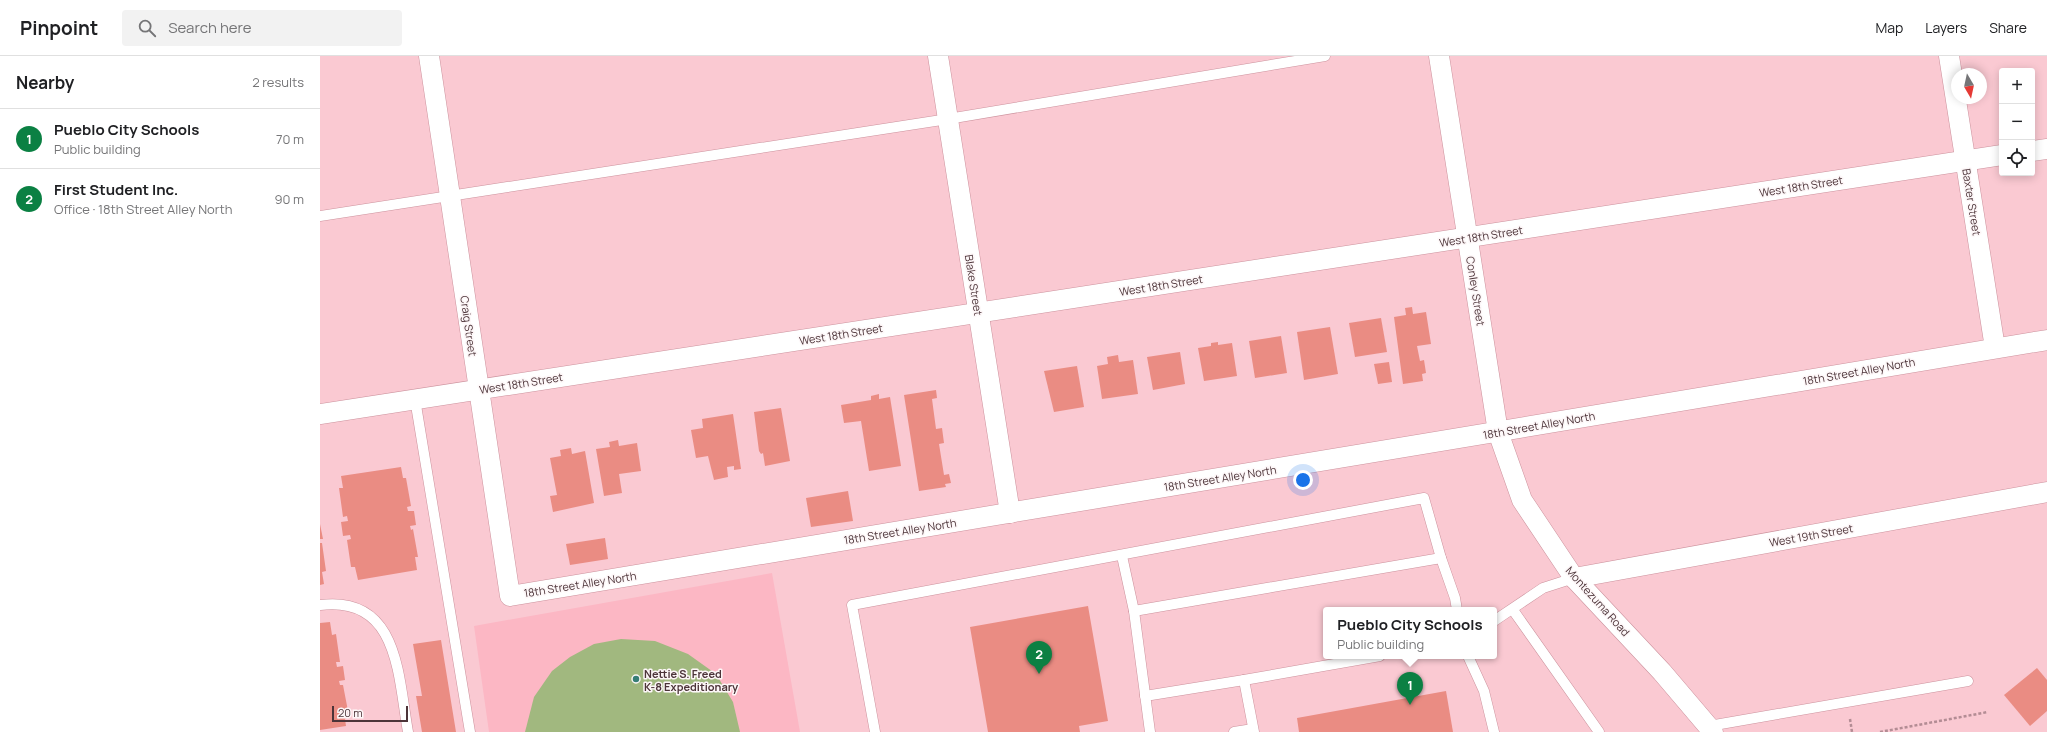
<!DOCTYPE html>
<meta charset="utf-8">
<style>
:root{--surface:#fff;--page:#f2f2f2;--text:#202124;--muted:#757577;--line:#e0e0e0;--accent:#0b8043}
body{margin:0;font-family:Manrope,sans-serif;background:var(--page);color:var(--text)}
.controls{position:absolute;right:12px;top:12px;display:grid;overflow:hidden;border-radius:4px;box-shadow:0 2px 10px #0003}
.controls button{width:36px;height:36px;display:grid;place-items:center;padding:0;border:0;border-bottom:1px solid var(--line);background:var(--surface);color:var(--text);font:20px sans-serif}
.compass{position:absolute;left:1631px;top:12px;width:36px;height:36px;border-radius:50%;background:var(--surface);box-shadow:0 2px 10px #0003;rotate:171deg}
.scale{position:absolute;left:12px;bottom:10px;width:76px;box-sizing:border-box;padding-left:4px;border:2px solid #4c3439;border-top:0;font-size:11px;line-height:14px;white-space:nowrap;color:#4c3439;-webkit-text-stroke:3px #fdf7f8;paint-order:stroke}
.you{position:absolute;left:983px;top:424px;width:14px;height:14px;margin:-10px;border:3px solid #fff;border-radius:50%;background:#1a73e8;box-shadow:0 0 0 6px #1a73e833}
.badge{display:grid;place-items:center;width:26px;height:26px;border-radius:50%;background:var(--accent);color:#fff;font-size:13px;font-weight:700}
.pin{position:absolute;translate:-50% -33px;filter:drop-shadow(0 1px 2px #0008)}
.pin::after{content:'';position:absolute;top:21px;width:14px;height:12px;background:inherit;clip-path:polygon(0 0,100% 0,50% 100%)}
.popup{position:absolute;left:1003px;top:551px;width:174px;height:52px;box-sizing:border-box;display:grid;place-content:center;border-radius:4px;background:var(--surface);filter:drop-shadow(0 1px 3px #0005);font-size:13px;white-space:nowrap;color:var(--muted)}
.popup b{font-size:15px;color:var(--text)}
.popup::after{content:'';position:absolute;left:50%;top:100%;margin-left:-8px;border:8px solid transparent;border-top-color:var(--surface)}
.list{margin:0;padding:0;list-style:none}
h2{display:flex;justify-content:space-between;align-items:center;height:52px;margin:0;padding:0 16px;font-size:17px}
h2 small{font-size:13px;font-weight:400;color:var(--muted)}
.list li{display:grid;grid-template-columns:26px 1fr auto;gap:12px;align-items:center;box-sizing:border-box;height:60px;padding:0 16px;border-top:1px solid var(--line)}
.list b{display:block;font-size:15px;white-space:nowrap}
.list p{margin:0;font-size:13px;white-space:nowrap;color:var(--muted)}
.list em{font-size:13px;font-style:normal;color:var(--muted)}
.icon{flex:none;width:22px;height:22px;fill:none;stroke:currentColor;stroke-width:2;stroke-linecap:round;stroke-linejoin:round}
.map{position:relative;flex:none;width:1727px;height:676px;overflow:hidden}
header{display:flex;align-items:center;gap:24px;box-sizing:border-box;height:56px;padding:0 20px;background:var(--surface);border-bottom:1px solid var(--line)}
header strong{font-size:19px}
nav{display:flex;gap:22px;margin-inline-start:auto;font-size:14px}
.search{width:280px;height:36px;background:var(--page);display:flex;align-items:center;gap:10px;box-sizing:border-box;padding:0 14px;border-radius:4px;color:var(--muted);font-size:15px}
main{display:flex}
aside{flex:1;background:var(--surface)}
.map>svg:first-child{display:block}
.built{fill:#fcb7c4}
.green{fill:#a1b87f}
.building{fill:#ea8c83}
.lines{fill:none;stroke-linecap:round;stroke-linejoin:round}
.lane-casing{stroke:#cc929d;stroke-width:11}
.street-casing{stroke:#cc929d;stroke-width:21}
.path{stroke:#b38c94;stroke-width:2.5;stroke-dasharray:3 2;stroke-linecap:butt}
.lane{stroke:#fff;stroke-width:10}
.street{stroke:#fff;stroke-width:20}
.poi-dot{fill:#377e76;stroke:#fdf7f8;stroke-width:1.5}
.labels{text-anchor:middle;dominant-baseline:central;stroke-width:3;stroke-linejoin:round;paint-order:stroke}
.street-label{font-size:11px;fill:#4c3439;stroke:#fdf7f8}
.poi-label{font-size:11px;font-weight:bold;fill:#4c3439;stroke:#fdf7f8;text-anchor:start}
</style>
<header>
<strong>Pinpoint</strong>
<div class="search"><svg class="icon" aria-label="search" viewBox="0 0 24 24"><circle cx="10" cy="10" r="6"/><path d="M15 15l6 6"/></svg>Search here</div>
<nav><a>Map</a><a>Layers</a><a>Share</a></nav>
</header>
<main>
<aside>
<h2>Nearby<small>2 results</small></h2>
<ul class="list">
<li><span class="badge">1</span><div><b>Pueblo City Schools</b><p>Public building</p></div><em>70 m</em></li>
<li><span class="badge">2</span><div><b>First Student Inc.</b><p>Office · 18th Street Alley North</p></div><em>90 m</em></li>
</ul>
</aside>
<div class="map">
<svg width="1727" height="676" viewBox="0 0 1727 676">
<rect width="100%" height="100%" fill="#fac9d2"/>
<path class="built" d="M452 517 480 676H169L154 570Z"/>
<path class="green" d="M301 583 335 585 368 598 396 618 413 646 420 676H205L214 641 232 615 250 601 274 588Z"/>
<g class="building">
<path d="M1092 251 1093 258 1106 256 1111 288 1097 290 1100 305 1104 304 1106 317 1102 318 1103 325 1083 328 1074 261 1086 259 1085 252Z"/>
<path d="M1061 262 1067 296 1035 301 1029 267Z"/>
<path d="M1010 271 1018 318 984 324 977 276Z"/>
<path d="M961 280 967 317 935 322 929 285Z"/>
<path d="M898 286V289L912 287 917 320 884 325 878 292 891 290V287Z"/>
<path d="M860 296 865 328 833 334 827 301Z"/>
<path d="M798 299 799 306 813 304 818 338 782 343 777 310 788 308 787 301Z"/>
<path d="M1069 306 1072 326 1058 328 1054 308Z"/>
<path d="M757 310 764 351 734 356 724 315Z"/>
<path d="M616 334 617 342 612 343 616 373 622 372 624 387 619 388 624 419 629 418 631 427 625 428 626 431 599 435 584 339Z"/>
<path d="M559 338V343L570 341 581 410 549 415 541 365 524 367 521 349 551 344V340Z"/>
<path d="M461 352 470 405 445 410 443 397 441 398 439 395 434 356Z"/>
<path d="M413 358 421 413 414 414V410L407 411 408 421 394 424 388 400 376 402 371 374 383 372 382 363Z"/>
<path d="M298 384 299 390 317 387 321 415 299 418 302 437 284 440 276 393 290 391 289 386Z"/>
<path d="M251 392 252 398 265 395 274 447 233 456 230 440 237 439 230 402 241 400 240 394Z"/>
<path d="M81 411 83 422H86L91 450 87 451 88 455H94L96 469 90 470 91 474 93 473 98 501H95L97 514 38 524 35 511H31L27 484 31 483 30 479 23 480 21 466 28 465 27 460 23 461 19 432H23L21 420Z"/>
<path d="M528 435 533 465 491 471 486 442Z"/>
<path d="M0 468 3 483H0Z"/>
<path d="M285 482 288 503 250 509 246 488Z"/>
<path d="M0 487H2L6 515 2 516 4 528 0 529Z"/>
<path d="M768 550 788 665 759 670 760 676H668L650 571Z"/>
<path d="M10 566 12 579 16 578 20 606H16L17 611 23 610 25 624 19 625 20 629H23L28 655 24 656 26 670 0 674V567Z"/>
<path d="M121 584 136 676H102L96 640H102L93 588Z"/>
<path d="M1717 612 1727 624V655L1710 670 1684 639Z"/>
<path d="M1126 635 1133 676H979L977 662Z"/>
</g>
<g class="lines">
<g class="lane-casing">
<g id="lane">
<path d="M0 160 628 63 1005 0"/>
<path d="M95 343 150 676"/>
<path d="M802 500 814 555 830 676"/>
<path d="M0 549C79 539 78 620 88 676"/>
<path d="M1193 554 1279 676"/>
<path d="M814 555 1121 502 1135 542 1137 554"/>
<path d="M1174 565 1223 532 1254 522"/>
<path d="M1148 600 1164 635 1174 676"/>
<path d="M825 640 924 624"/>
<path d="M1389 670 1648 625"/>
<path d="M555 676 532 549 1104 442 1121 502"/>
<path d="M914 676 933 673"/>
<path d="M934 676 924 624 1060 600"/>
</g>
</g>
<g class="street-casing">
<g id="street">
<path d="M109 0 190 540 1727 284"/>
<path d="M618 0 690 457"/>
<path d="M1119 0 1178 376 1202 444 1254 522 1342 616 1393 676"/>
<path d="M1629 0 1675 292"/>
<path d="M1712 95 1727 93"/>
<path d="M0 358 1682 99"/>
<path d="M1254 522 1727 436"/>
</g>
</g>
<g class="path">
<path d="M1530 663 1532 676"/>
<path d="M1560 676 1668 656"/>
</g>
<use href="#lane" class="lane"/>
<use href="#street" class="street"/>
</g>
<circle class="poi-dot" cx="316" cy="623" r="4"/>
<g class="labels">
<g class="street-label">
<text transform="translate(1481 130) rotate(-9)">West 18th Street</text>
<text transform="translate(1652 146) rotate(81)">Baxter Street</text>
<text transform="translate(1161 180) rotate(-9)">West 18th Street</text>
<text transform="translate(654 229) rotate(81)">Blake Street</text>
<text transform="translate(841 229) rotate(-9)">West 18th Street</text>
<text transform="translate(1156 235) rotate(81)">Conley Street</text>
<text transform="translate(149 270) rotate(82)">Craig Street</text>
<text transform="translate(521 278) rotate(-9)">West 18th Street</text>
<text transform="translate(1539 315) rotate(-10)">18th Street Alley North</text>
<text transform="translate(201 327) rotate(-9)">West 18th Street</text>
<text transform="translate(1219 369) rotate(-10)">18th Street Alley North</text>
<text transform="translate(900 422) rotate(-9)">18th Street Alley North</text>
<text transform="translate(580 475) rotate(-9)">18th Street Alley North</text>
<text transform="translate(1491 479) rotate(-10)">West 19th Street</text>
<text transform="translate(260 528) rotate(-9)">18th Street Alley North</text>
<text transform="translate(1278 545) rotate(48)">Montezuma Road</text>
</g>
<g class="poi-label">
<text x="324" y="617">Nettie S. Freed<tspan x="324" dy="13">K-8 Expeditionary</tspan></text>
</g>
</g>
</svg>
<div class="controls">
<button>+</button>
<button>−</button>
<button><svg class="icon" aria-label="locate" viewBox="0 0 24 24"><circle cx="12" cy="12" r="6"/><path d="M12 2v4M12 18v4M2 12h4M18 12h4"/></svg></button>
</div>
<svg class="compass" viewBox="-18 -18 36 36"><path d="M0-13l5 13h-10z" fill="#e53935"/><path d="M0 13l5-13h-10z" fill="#757577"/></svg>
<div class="scale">20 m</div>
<div class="you"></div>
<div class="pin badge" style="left:1090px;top:649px">1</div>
<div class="popup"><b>Pueblo City Schools</b>Public building</div>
<div class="pin badge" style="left:719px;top:618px">2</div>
</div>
</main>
